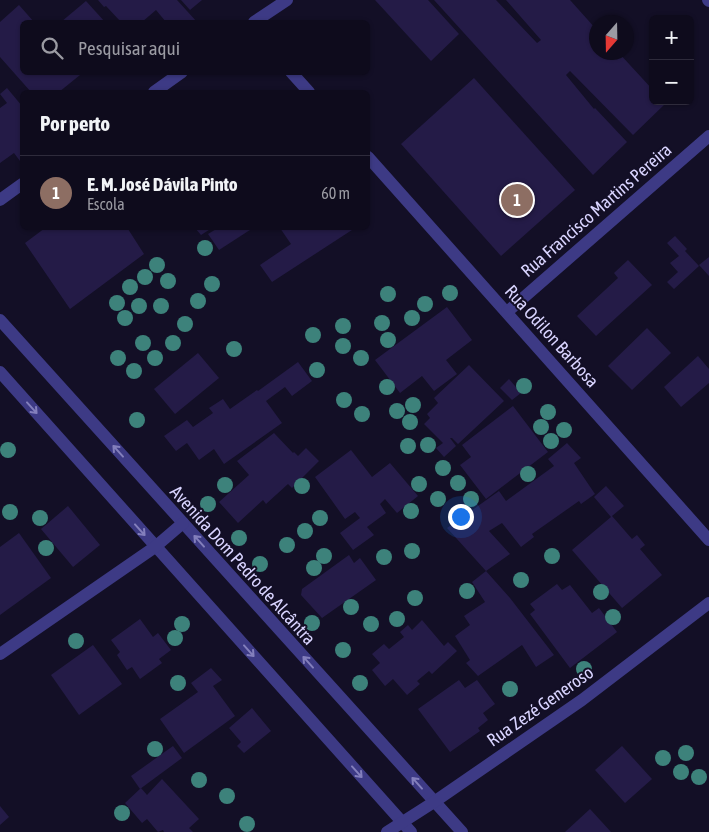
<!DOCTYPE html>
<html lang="pt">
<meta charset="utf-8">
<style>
:root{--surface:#0e0b1c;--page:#1c1929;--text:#f1f3f6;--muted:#9b9ba3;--line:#2e2b3b;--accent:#d93025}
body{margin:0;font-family:"Asap Condensed",sans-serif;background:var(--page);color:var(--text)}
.controls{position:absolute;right:15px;top:15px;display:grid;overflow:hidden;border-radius:8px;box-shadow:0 1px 4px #0004}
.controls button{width:45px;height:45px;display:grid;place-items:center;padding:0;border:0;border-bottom:1px solid var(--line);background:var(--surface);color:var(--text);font:25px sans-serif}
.compass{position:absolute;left:589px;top:15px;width:45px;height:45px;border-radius:50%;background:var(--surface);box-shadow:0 1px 4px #0004;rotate:200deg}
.you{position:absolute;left:460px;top:516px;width:18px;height:18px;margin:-12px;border:4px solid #fff;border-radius:50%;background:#1a73e8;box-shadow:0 0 0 8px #1a73e833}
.badge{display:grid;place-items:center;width:32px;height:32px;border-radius:50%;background:var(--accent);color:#fff;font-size:16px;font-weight:700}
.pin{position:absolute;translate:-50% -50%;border:2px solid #fff;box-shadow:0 1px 5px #0006}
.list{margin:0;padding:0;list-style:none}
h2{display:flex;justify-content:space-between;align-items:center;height:65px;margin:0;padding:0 20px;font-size:21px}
h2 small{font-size:16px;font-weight:400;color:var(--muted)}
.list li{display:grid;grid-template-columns:32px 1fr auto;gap:15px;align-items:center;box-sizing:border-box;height:75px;padding:0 20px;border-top:1px solid var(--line)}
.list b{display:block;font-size:19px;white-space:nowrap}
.list p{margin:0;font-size:16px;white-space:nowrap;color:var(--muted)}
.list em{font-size:16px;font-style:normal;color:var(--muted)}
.icon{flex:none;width:28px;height:28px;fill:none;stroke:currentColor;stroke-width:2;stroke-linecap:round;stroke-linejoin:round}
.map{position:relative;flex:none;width:709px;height:832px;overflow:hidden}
.search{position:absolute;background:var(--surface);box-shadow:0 1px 4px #0004;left:20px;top:20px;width:350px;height:55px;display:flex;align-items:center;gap:12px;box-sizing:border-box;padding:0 18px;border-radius:8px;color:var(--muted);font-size:19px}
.panel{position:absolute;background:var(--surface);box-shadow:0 1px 4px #0004;left:20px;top:90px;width:350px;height:140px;border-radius:8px}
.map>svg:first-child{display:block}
.building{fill:#241b47}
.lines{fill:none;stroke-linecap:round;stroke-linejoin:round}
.minor{stroke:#3d3a85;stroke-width:12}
.tree{fill:#3d827b}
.oneway{stroke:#837fbc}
.labels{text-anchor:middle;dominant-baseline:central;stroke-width:4;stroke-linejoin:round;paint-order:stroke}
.street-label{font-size:18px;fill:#d9d4ff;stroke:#130f26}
</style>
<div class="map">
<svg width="709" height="832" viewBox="0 0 709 832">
<rect width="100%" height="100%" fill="#130f26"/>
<g class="building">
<path d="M98 0H177L197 22H166L156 10 142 22H121L106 6 104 7Z"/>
<path d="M181 0H202L190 10Z"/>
<path d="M375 0H428L459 34 431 61Z"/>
<path d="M434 0H496L537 43 541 40 506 0H570L596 29V52H618L653 90V101H663L665 104 633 135 570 71 566 75 594 109 595 108 627 142 593 175Z"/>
<path d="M86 1 105 22H61Z"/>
<path d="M19 5 34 22H22V72H78L80 75 59 92H31L0 57V22Z"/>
<path d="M474 78 575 190 501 256 401 144Z"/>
<path d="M7 88 22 106V158L20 161 14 153 0 163V108L7 103 0 94Z"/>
<path d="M45 228H130L128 229 144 254 70 309 25 243Z"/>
<path d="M195 228H212L201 235Z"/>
<path d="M218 228H253L219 250 208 234Z"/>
<path d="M280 228H355L272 282 260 265 291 244Z"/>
<path d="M675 236 687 249 685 251 699 266 674 289 667 282 678 272 670 263 679 256 667 243Z"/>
<path d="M709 257V276L699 265Z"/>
<path d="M628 260 652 285 596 336 577 316 618 278 614 273Z"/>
<path d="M447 307 472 340 446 360 457 374 434 391 422 376 400 393 375 360Z"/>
<path d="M647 328 671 353 632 390 608 366Z"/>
<path d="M198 353 219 378 175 414 154 389Z"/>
<path d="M698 356 709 369V383L681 407 664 387Z"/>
<path d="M298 362 312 381 292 396 285 387 266 401 282 423 224 464 214 449 199 460 187 443 176 451 164 436 187 420 193 427 213 413 209 408 223 399 230 409 257 390 258 391Z"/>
<path d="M469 365 504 401 458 444 452 438H450L456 446 444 457 436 448 443 443 424 424 430 418 427 414 438 403 434 398Z"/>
<path d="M509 379 521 393 512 400 500 388Z"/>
<path d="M513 406 548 452 486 499 460 465 471 457 462 445Z"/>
<path d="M274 433 293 453 294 452 298 456 306 448 319 461 292 488 288 484 266 504 263 500 238 523 219 502 249 475 237 461Z"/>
<path d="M567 443 581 458 574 463 595 494 581 504 579 501 532 534 534 537 521 547 502 523 489 531 510 554 486 571 447 528 499 491 506 501 554 466 548 459Z"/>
<path d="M351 450 372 477 390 463 418 496 397 513 385 499 380 504 386 513 367 527 374 535 353 550 340 533 360 518 355 512 345 519 315 477Z"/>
<path d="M606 486 624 506 612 516 632 539 637 535 645 545 640 549 662 575 622 608 572 550 611 517 594 497Z"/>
<path d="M68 506 100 545 73 567 41 529Z"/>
<path d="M19 533 51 578 0 615V547Z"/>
<path d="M349 555 354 563 360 558 376 580 322 618 301 595 302 589Z"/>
<path d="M486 571 510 598 554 655 536 667 522 645 478 676 466 663 470 660 455 636 470 625 464 616 485 602 472 582Z"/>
<path d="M557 584 562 590 570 585 592 613 599 608 617 632 570 668 530 614 535 610 530 604Z"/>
<path d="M140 619 153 637 158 633 171 650 159 659 162 663 140 679 132 667 127 670 117 655 120 652 111 640Z"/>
<path d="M422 620 444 646 448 642 457 651 432 674 429 671 417 681 420 684 407 695 393 679 385 686 372 670 380 663 372 654 384 644 389 649 404 637 400 632 408 625 412 630Z"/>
<path d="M93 645 122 684 79 715 51 675Z"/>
<path d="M211 668 222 680 213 686 235 716 184 753 160 719 198 692 191 683Z"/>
<path d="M459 680 465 688 477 680 495 704 483 713 488 720 478 728 480 731 450 752 418 709Z"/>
<path d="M252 708 271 731 244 753 237 746 241 742 229 728Z"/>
<path d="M173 746 182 758 140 789 131 776Z"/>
<path d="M622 746 652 779 625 803 595 770Z"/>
<path d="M162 779 199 819 189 828 193 832H164L163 830 158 832 147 819 142 823 125 803 141 788 147 795Z"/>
<path d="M0 806 9 817 0 825Z"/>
<path d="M590 809 611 832H565Z"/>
</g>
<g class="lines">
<g class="minor">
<path d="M708 0 709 1"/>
<path d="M254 22 287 0"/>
<path d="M291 72 309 92"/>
<path d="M154 92 182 72"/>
<path d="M368 157 709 540"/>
<path d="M0 200 22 184"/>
<path d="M507 312 709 136"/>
<path d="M0 320 462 832"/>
<path d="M0 372 411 832"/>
<path d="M0 654 155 547 183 523"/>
<path d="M387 832 434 802 582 700 709 603"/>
</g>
</g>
<g class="tree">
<circle cx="205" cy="248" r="8"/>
<circle cx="157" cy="265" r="8"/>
<circle cx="145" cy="277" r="8"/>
<circle cx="168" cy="281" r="8"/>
<circle cx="212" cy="284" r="8"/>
<circle cx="130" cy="287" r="8"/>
<circle cx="450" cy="293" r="8"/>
<circle cx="388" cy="294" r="8"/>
<circle cx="198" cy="301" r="8"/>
<circle cx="117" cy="303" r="8"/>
<circle cx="425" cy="304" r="8"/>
<circle cx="139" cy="306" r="8"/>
<circle cx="161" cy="306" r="8"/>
<circle cx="125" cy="318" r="8"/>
<circle cx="412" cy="318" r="8"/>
<circle cx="382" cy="323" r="8"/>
<circle cx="185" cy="324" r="8"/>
<circle cx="343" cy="326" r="8"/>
<circle cx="313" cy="335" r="8"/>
<circle cx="388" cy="340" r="8"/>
<circle cx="143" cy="343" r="8"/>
<circle cx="173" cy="343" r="8"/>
<circle cx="343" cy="346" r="8"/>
<circle cx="234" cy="349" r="8"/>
<circle cx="118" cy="358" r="8"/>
<circle cx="155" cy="358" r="8"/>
<circle cx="361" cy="358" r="8"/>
<circle cx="317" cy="370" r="8"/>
<circle cx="134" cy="371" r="8"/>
<circle cx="524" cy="386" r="8"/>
<circle cx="387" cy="387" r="8"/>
<circle cx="344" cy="400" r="8"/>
<circle cx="413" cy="405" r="8"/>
<circle cx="397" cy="411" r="8"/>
<circle cx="548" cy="412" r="8"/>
<circle cx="362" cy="414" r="8"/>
<circle cx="137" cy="420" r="8"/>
<circle cx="410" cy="422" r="8"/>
<circle cx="541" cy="427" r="8"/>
<circle cx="564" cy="430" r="8"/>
<circle cx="551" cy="441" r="8"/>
<circle cx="428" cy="445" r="8"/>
<circle cx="408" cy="446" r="8"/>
<circle cx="8" cy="450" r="8"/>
<circle cx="443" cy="468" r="8"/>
<circle cx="528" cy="474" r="8"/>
<circle cx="458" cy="483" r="8"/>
<circle cx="419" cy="484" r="8"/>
<circle cx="225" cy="485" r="8"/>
<circle cx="302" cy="486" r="8"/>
<circle cx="438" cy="499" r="8"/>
<circle cx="471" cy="499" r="8"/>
<circle cx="208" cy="504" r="8"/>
<circle cx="411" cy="511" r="8"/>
<circle cx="10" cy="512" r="8"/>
<circle cx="40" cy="518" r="8"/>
<circle cx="320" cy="518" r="8"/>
<circle cx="305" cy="531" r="8"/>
<circle cx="239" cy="538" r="8"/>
<circle cx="287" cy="545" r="8"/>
<circle cx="46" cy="548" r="8"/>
<circle cx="412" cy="551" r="8"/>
<circle cx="324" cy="556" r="8"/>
<circle cx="552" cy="556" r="8"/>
<circle cx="384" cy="557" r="8"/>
<circle cx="260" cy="564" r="8"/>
<circle cx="314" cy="568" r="8"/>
<circle cx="521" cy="580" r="8"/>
<circle cx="467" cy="591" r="8"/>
<circle cx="601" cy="592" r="8"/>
<circle cx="415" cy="598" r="8"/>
<circle cx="351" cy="607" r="8"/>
<circle cx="613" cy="617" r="8"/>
<circle cx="397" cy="619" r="8"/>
<circle cx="312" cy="623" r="8"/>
<circle cx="182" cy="624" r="8"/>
<circle cx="371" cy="624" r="8"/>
<circle cx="175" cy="638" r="8"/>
<circle cx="76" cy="641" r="8"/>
<circle cx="343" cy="650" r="8"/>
<circle cx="584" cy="669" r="8"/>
<circle cx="178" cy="683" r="8"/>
<circle cx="360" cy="683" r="8"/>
<circle cx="510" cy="689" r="8"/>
<circle cx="155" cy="749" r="8"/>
<circle cx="686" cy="753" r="8"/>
<circle cx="663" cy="758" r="8"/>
<circle cx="681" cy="772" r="8"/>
<circle cx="699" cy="777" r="8"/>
<circle cx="199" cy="780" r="8"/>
<circle cx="227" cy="796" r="8"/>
<circle cx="122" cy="813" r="8"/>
<circle cx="247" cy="824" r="8"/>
</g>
<defs><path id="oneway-shaft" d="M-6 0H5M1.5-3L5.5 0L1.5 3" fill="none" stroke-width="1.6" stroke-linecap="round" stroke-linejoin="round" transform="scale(1.25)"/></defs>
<g class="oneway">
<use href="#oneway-shaft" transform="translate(32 408) rotate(48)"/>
<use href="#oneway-shaft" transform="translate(118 451) rotate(-132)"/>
<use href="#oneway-shaft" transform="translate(140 530) rotate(48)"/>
<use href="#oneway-shaft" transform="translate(199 541) rotate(-132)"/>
<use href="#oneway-shaft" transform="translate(249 651) rotate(48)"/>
<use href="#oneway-shaft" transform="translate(308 662) rotate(-132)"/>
<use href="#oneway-shaft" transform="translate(357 772) rotate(48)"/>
<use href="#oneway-shaft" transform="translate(417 783) rotate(-132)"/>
</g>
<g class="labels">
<g class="street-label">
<text transform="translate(596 210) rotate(-41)">Rua Francisco Martins Pereira</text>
<text transform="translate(552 336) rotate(48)">Rua Odilon Barbosa</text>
<text transform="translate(243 565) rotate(48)">Avenida Dom Pedro de Alcântra</text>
<text transform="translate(540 706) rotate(-35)">Rua Zezé Generoso</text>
</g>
</g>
</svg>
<div class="controls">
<button>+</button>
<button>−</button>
</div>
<svg class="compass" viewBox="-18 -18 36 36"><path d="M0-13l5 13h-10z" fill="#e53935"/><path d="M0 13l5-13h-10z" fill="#9b9ba3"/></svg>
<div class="you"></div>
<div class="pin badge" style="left:517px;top:200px;background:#8d6e63">1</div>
<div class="search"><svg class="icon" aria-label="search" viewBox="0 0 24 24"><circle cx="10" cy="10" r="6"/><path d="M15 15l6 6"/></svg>Pesquisar aqui</div>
<section class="panel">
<h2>Por perto<small></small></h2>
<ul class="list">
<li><span class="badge" style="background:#8d6e63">1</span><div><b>E. M. José Dávila Pinto</b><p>Escola</p></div><em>60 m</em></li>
</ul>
</section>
</div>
